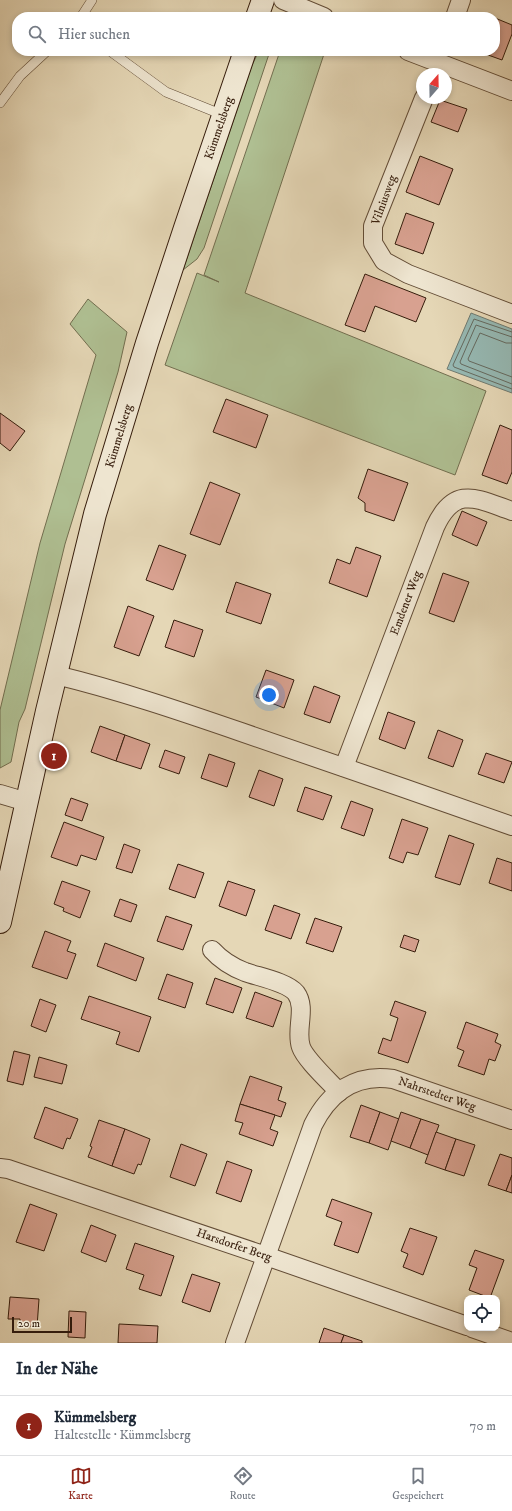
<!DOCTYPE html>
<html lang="de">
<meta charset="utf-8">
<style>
:root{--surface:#fff;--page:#f6f6f7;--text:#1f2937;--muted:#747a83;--line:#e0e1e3;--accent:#8f2418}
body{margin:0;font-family:"IM FELL DW Pica",serif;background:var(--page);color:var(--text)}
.controls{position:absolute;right:12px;bottom:12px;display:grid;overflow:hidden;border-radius:8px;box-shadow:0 2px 6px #0003}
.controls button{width:36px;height:36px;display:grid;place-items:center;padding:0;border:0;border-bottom:1px solid var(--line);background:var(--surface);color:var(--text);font:20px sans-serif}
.compass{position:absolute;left:416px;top:68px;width:36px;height:36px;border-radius:50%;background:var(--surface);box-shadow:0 2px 6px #0003;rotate:20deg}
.scale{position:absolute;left:12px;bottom:10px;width:60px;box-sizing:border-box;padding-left:4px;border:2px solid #361d0c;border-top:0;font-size:11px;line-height:14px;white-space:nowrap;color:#361d0c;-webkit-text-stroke:3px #eee5d0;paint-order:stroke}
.you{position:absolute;left:269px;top:695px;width:14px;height:14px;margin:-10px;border:3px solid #fff;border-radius:50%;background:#1a73e8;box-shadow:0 0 0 6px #1a73e833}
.badge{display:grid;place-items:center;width:26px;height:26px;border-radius:50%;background:var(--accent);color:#fff;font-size:13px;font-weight:700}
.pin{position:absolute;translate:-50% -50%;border:2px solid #fff;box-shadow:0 1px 4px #0006}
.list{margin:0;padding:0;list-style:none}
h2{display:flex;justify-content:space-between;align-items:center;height:52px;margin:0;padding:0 16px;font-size:17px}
h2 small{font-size:13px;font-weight:400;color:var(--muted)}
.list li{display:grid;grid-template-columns:26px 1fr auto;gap:12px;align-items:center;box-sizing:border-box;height:60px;padding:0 16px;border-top:1px solid var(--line)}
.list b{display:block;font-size:15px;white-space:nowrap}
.list p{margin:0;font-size:13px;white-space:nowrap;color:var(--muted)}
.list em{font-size:13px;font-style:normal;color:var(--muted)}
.icon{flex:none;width:22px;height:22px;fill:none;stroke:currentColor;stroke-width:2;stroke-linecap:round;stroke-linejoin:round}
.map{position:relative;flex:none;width:512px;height:1343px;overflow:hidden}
.search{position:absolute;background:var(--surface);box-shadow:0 2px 6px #0003;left:12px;right:12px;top:12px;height:44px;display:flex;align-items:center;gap:10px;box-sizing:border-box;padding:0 14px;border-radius:16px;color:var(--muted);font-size:15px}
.sheet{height:112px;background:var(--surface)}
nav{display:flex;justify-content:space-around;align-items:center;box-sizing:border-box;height:56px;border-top:1px solid var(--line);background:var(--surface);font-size:11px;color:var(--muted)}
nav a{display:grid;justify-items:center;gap:2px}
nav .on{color:var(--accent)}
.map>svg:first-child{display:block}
.green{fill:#afbf92;stroke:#726e4f}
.water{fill:#96b8b2;stroke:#707a70}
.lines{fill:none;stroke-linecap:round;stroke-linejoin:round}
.shore{stroke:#666a5f;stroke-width:1}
.building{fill:#d8a190;stroke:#361d0c}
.service-casing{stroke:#624c36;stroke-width:10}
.minor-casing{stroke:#624c36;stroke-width:20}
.secondary-casing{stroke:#361d0c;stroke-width:24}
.service{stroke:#eee5d0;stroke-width:9}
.minor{stroke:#eee5d0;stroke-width:18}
.secondary{stroke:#eee5d0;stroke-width:22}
.labels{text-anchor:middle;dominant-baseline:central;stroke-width:3;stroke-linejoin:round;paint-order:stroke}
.street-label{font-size:12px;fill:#361d0c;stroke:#eee5d0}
</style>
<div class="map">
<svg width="512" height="1343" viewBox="0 0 512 1343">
<rect width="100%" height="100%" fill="#e5d7b6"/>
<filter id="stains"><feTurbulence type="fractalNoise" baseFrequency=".005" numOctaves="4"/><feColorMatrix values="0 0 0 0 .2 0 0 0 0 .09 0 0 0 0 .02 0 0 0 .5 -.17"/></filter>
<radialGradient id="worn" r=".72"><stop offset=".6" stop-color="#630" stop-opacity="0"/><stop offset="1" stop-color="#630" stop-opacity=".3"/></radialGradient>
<g class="green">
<path d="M259 51H270L204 248 197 259 183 270 252 65Z"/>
<path d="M280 51H325L245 293 486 391 455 475 165 365 197 273 219 282 204 275Z"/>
<path d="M88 299 127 332 118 372 65 544 25 709 19 722 11 762 0 768V710L40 543 96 355 70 324Z"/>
</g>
<path class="water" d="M471 313 512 329V393L447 369Z"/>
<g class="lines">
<g class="shore">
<path d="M512 332 474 319 453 365 454 367 512 389"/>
<path d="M512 337 476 325 460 362 461 364 512 384"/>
<path d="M512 343H506L480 333 468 359 469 361 512 377"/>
</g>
</g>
<g class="building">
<path d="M495 18 512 25V34L502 60 477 51H495Z"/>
<path d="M440 100 467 109 458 132 431 122Z"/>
<path d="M420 156 453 169 439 205 406 192Z"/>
<path d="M406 213 434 223 423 254 395 244Z"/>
<path d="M365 274 426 298 416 322 375 306 365 332 345 325Z"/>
<path d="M226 399 268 415 256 448 213 432Z"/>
<path d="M0 413 25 431 10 451 0 443Z"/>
<path d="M500 425 512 430V472L507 484 482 475Z"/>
<path d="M368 469 408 483 394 521 365 511V503L358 498Z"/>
<path d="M210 482 240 494 220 545 190 534Z"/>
<path d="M462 511 487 522 477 546 452 535Z"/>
<path d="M159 545 186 555 173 590 146 580Z"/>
<path d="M356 547 381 556 367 597 329 583 337 559 350 564Z"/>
<path d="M443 573 469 582 454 622 429 613Z"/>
<path d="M236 582 271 594 261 624 226 612Z"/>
<path d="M128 606 154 616 139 656 114 647Z"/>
<path d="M174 620 203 630 194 657 165 647Z"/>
<path d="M266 670 294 680 284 708 256 697Z"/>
<path d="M314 686 340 696 330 723 304 714Z"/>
<path d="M388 712 415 722 405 749 379 739Z"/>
<path d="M100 726 125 735 116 761 91 752Z"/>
<path d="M438 730 463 740 453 767 428 758Z"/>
<path d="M125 735 150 744 141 769 116 761Z"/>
<path d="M165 750 185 757 179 774 159 767Z"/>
<path d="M486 753 512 762 504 783 478 774Z"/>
<path d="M209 754 235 763 227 787 201 778Z"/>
<path d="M259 770 283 779 274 806 249 797Z"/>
<path d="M305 787 332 796 323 820 297 811Z"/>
<path d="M71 798 88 804 82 821 65 815Z"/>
<path d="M351 801 373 809 364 836 341 828Z"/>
<path d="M402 819 428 828 418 855 407 852 403 863 389 858Z"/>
<path d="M64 822 104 837 96 860 81 855 77 866 51 857Z"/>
<path d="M449 835 474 844 460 885 435 877Z"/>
<path d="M124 844 140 850 132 873 116 868Z"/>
<path d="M497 858 512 863V891L489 883Z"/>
<path d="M178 864 204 873 195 898 169 889Z"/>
<path d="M62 881 90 891 80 918 63 911 64 908 54 904Z"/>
<path d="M228 881 255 890 246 916 219 906Z"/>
<path d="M120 899 137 905 131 922 114 916Z"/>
<path d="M274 905 300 914 291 939 265 930Z"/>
<path d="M166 916 192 925 183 950 157 941Z"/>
<path d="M315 918 342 927 333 952 306 943Z"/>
<path d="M45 931 71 941 67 951 76 954 67 979 32 967Z"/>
<path d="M404 935 419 940 415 952 400 947Z"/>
<path d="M105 943 144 958 136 981 97 966Z"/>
<path d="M167 974 193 983 185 1008 158 999Z"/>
<path d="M215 978 242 988 233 1013 206 1004Z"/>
<path d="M255 992 282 1002 273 1027 246 1018Z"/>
<path d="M89 996 151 1017 139 1052 116 1044 120 1032 81 1019Z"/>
<path d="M40 999 56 1005 46 1032 31 1026Z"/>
<path d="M395 1001 426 1012 408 1063 378 1053 383 1038 391 1041 398 1018 390 1015Z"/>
<path d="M466 1022 498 1034 495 1042 501 1045 495 1061 489 1059 484 1075 458 1066 464 1051 457 1048Z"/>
<path d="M14 1051 30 1055 23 1085 7 1081Z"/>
<path d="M39 1057 67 1065 62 1084 34 1077Z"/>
<path d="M250 1076 282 1087 278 1100 286 1103 281 1117 240 1104Z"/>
<path d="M240 1104 275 1115 270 1129 278 1132 273 1146 239 1134 243 1123 235 1121Z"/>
<path d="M361 1105 380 1112 369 1143 350 1137Z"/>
<path d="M45 1107 78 1119 70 1139 67 1138 63 1149 34 1138Z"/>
<path d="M380 1112 399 1119 388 1150 369 1143Z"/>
<path d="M401 1112 421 1119 410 1148 391 1141Z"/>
<path d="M421 1119 439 1125 428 1155 410 1148Z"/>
<path d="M99 1120 125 1129 112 1166 88 1157 92 1147 90 1146Z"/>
<path d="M125 1129 150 1139 141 1165 138 1164 134 1174 112 1166Z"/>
<path d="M436 1132 456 1139 445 1170 425 1163Z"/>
<path d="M456 1139 475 1145 464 1176 445 1170Z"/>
<path d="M181 1144 207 1154 195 1186 170 1177Z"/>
<path d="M500 1154 512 1158V1175L506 1191 488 1185Z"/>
<path d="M227 1161 252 1170 241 1202 216 1193Z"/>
<path d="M512 1175V1193L506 1191Z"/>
<path d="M332 1199 372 1213 358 1253 334 1245 342 1222 326 1216Z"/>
<path d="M30 1204 57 1214 44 1251 16 1242Z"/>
<path d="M91 1225 116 1235 106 1262 81 1252Z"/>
<path d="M410 1228 437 1237 423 1275 403 1267 408 1254 401 1251Z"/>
<path d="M135 1243 174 1256 161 1296 139 1289 144 1275 126 1269Z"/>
<path d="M475 1250 504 1260 490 1298 469 1290 477 1268 469 1265Z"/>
<path d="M192 1274 220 1283 210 1312 182 1302Z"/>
<path d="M10 1297 39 1299 37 1327 20 1325V1319H8Z"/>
<path d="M69 1311 86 1312 85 1338 68 1337Z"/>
<path d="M119 1324 158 1326 157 1343H118Z"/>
<path d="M324 1328 344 1335 341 1343H319Z"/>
<path d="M344 1335 362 1341V1343H341Z"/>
</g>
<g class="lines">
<g class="service-casing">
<g id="service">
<path d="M81 17 92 0"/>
<path d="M110 51 166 92 223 115"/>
<path d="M0 103 20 76 47 51"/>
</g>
</g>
<g class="minor-casing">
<g id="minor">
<path d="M283 0 324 17"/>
<path d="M455 17 461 0"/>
<path d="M408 51 512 91"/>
<path d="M424 98 373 226V243L384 261 408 274 512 314"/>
<path d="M56 675C118 690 180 711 241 732 331 763 422 794 512 826"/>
<path d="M344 767 435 527C455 484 477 499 512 511"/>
<path d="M0 794 27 802"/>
<path d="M212 950C221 960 232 967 245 972 259 977 287 982 296 993 307 1008 295 1030 301 1047 305 1059 329 1081 339 1092"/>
<path d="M0 1168 8 1169 266 1256 467 1326"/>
<path d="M472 1328 512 1342"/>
<path d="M235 1343 313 1125C329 1093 355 1073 393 1079L512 1120"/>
</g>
</g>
<g class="secondary-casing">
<g id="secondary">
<path d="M257 17 263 0"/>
<path d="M0 922 47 711 95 514 147 343 185 228 245 51"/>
</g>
</g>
<use href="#service" class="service"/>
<use href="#minor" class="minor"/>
<use href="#secondary" class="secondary"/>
</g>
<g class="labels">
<g class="street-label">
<text transform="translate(219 128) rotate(-71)">Kümmelsberg</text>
<text transform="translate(384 200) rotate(-70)">Vilniusweg</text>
<text transform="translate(119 436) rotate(-73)">Kümmelsberg</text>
<text transform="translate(406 603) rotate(-69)">Emdener Weg</text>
<text transform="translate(437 1094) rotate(19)">Nahrstedter Weg</text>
<text transform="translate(234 1245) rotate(19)">Harsdorfer Berg</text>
</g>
</g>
<rect width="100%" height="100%" filter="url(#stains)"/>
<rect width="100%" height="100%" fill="url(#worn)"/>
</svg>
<div class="controls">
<button><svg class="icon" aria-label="locate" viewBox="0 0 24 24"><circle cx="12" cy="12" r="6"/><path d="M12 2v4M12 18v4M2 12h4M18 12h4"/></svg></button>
</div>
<svg class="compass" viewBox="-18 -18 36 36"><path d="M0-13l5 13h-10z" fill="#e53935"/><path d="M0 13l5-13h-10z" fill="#747a83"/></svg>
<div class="scale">20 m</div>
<div class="you"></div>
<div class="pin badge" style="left:54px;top:756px">1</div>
<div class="search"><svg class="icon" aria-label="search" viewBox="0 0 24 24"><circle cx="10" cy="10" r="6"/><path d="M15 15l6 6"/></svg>Hier suchen</div>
</div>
<section class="sheet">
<h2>In der Nähe<small></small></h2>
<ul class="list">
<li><span class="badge">1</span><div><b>Kümmelsberg</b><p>Haltestelle · Kümmelsberg</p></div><em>70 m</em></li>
</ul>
</section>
<nav>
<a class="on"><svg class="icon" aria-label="map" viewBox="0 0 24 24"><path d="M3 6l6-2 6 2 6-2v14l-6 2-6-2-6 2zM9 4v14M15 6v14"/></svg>Karte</a>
<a><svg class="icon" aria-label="directions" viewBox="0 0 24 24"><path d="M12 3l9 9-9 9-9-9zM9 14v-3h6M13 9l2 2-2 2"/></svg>Route</a>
<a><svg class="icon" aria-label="saved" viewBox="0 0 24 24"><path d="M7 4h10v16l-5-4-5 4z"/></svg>Gespeichert</a>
</nav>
